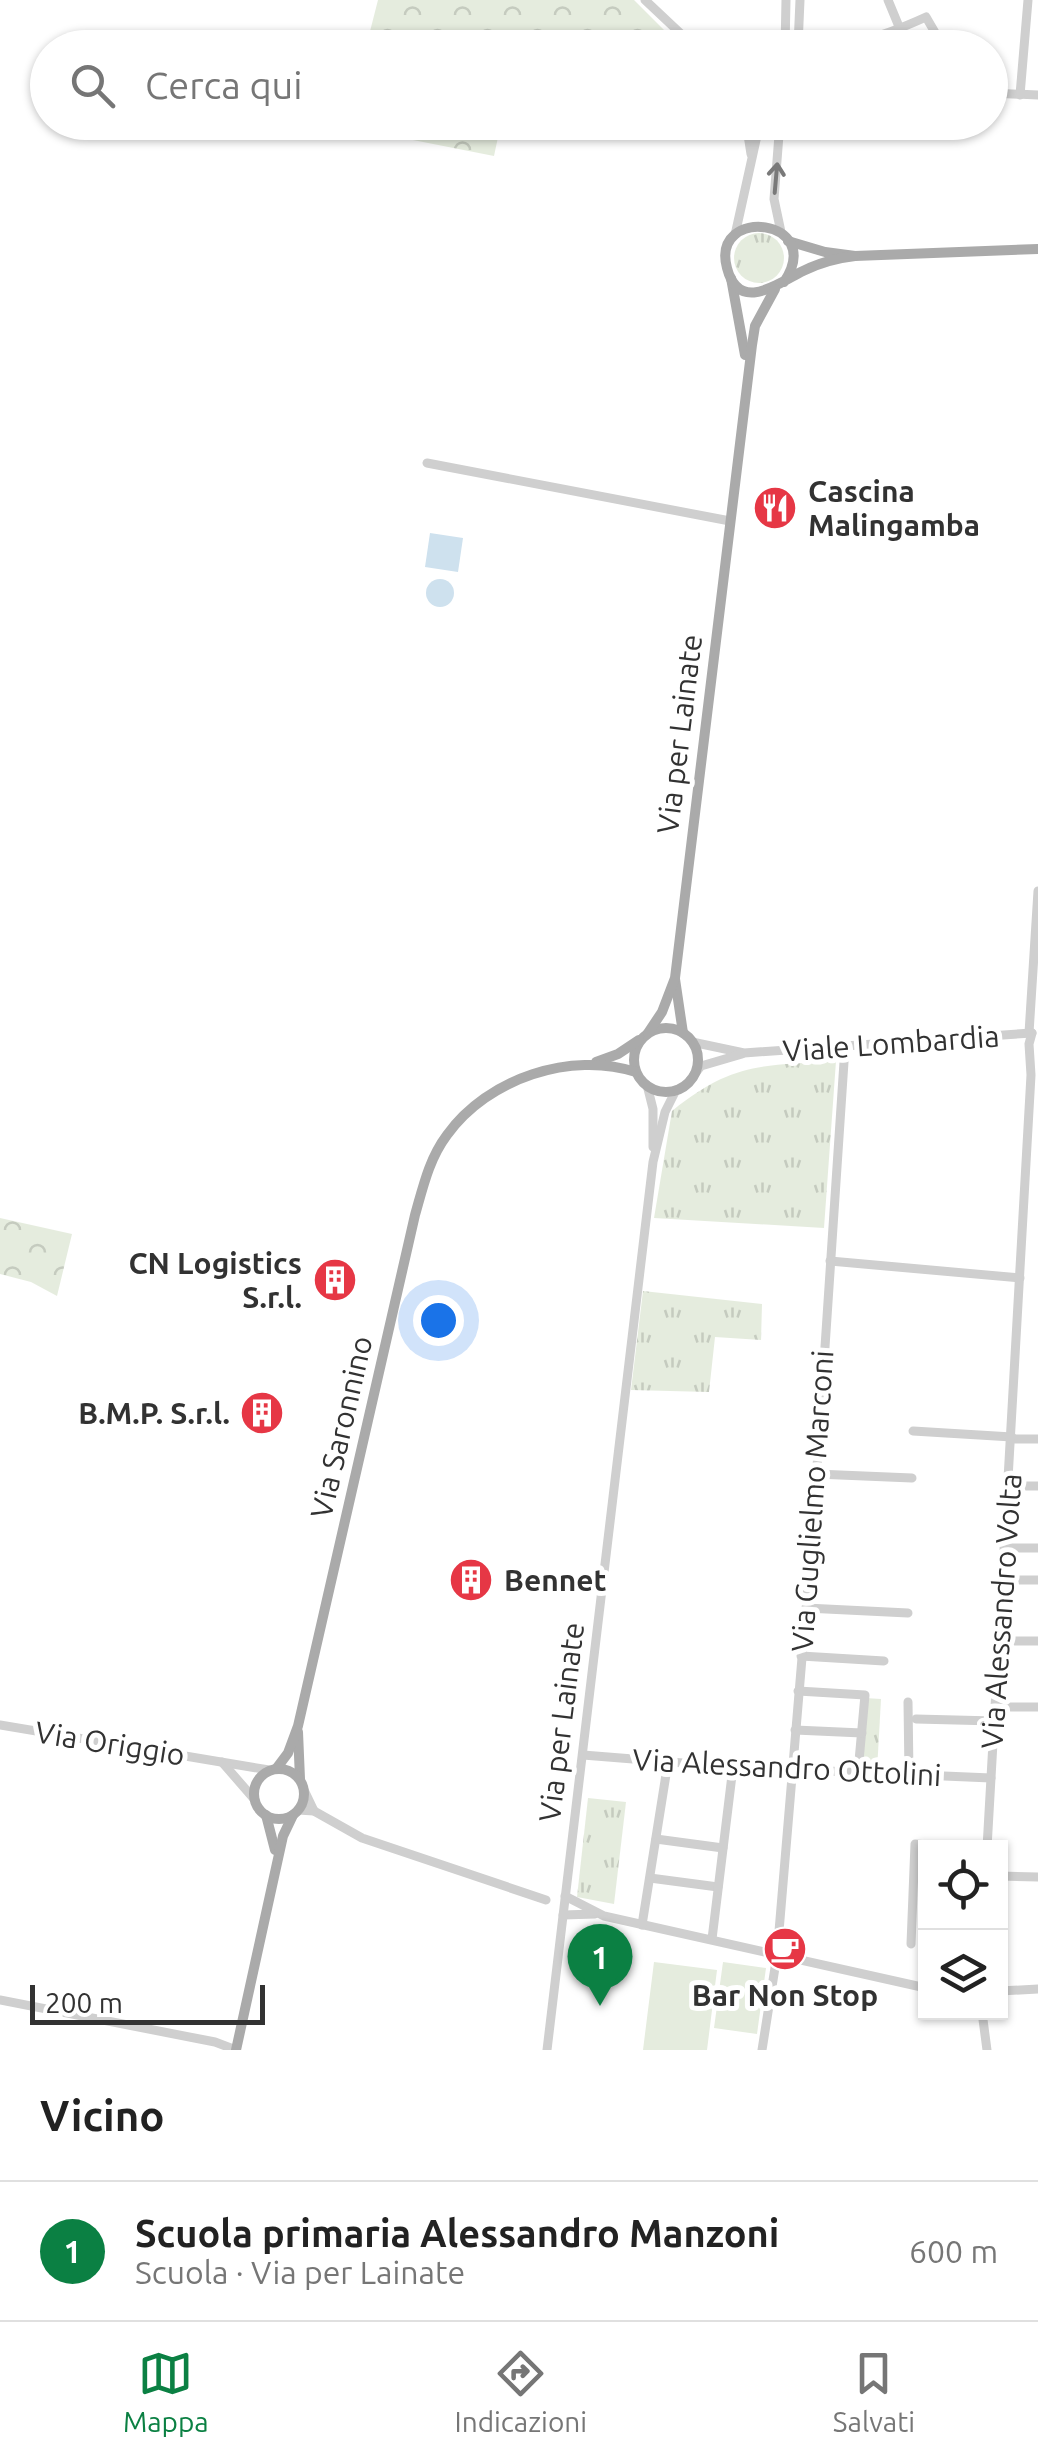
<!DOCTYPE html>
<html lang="it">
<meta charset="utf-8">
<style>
:root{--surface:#fff;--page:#f6f6f6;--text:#222;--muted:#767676;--line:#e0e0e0;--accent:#0b8043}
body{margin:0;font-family:Ubuntu,sans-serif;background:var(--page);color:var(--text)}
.controls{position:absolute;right:30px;bottom:30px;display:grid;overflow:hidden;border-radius:0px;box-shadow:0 2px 8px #0004}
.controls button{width:90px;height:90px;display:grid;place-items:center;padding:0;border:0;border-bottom:2px solid var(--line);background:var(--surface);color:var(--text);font:50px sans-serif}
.scale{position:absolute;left:30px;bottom:25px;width:235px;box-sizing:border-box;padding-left:10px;border:5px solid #323232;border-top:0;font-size:28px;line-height:35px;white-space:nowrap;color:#323232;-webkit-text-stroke:8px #fff;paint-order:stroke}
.you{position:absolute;left:438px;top:1320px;width:35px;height:35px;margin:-25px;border:8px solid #fff;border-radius:50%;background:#1a73e8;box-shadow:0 0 0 15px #1a73e833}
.badge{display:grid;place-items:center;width:65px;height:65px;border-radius:50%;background:var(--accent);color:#fff;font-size:32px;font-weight:700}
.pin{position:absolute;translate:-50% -82px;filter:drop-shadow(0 2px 5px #0008)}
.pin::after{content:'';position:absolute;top:52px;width:35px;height:30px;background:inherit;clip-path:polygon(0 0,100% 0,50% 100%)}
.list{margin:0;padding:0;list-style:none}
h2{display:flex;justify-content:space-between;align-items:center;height:130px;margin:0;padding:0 40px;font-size:42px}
h2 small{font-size:32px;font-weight:400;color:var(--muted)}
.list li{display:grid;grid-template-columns:65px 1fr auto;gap:30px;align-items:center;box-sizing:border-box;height:140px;padding:0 40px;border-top:2px solid var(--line)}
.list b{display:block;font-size:38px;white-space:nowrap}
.list p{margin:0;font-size:32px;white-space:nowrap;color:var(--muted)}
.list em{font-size:32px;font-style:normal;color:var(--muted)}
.icon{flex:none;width:55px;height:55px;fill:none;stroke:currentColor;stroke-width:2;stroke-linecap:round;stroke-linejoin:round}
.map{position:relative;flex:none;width:1038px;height:2050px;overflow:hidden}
.search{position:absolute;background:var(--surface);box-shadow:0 2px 8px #0004;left:30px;right:30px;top:30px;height:110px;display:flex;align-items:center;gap:25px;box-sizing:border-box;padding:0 35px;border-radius:55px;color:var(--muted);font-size:38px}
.sheet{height:270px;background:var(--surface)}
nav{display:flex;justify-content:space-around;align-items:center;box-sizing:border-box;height:140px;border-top:2px solid var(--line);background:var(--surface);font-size:28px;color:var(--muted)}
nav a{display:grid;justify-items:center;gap:5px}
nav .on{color:var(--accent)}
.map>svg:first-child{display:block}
.grass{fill:url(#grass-tufts)}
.forest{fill:url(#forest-crowns)}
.pitch{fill:#e5ecde}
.water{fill:#cee1ee}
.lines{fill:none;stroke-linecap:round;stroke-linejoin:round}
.minor{stroke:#cfcfcf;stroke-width:9}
.major{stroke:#aaa;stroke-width:10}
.oneway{stroke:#797979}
.labels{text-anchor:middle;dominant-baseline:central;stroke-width:10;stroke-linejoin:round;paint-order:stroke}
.poi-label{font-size:30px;font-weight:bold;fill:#323232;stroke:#fff;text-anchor:start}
.street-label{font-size:30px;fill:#323232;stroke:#fff}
</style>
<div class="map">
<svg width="1038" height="2050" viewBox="0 0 1038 2050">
<defs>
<pattern id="grass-tufts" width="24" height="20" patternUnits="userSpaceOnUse" patternTransform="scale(2.5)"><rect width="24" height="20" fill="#e5ecde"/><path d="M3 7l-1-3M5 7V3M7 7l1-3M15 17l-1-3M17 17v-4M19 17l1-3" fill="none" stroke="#c5cbbf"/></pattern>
<pattern id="forest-crowns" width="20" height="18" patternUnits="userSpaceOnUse" patternTransform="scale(2.5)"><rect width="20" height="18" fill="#e5ecde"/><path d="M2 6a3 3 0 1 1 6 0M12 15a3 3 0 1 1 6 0" fill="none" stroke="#c5cbbf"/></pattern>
</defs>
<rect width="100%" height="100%" fill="#fff"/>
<g class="grass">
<circle cx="759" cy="258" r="25"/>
<path d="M836 1061 824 1228 654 1218 672 1111C733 1062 761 1066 836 1061Z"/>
<path d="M643 1291 762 1304 761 1340 715 1337 709 1392 631 1390Z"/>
<path d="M865 1698 881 1699 877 1771 861 1770Z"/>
<path d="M588 1798 626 1802 614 1904 577 1897Z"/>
</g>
<g class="forest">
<path d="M378 0H634L681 47H614L526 32 519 47H366Z"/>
<path d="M348 122H501V123L494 156 347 127Z"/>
<path d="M0 1218 72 1234 57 1296 31 1282 0 1274Z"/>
</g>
<g class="pitch">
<path d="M654 1962 717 1970 707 2050H643Z"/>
<path d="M723 1962 766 1968 757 2034 714 2028Z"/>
</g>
<g class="water">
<path d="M430 533 463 538 458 572 425 567Z"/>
<circle cx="440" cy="593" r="14"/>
</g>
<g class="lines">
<g class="minor">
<path d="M645 0 696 48"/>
<path d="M888 0 900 29"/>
<path d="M785 44C838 51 878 39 926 17L944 48"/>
<path d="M798 46 800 0"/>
<path d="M785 48 786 0"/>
<path d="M990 93 1038 95"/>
<path d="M1020 95 1028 0"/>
<path d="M746 122 751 154"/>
<path d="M780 122 774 199 781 232"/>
<path d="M735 235 760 122"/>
<path d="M427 463 730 521"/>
<path d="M1029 1033 1038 891"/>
<path d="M692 1042 744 1053 1032 1033"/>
<path d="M690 1080 701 1066 742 1054"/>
<path d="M647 1085 653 1109V1147"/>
<path d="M830 1261 1020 1278"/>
<path d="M913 1431 1012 1437"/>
<path d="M1012 1439H1038"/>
<path d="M816 1474 912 1478"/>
<path d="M1009 1486H1038"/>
<path d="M1005 1548H1038"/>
<path d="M1004 1580H1038"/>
<path d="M806 1608 908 1613"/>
<path d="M1000 1641H1038"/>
<path d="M801 1656 884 1661"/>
<path d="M798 1691 865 1695 858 1772"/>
<path d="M908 1702 909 1774"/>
<path d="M996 1707H1038"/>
<path d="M916 1719 995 1721"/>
<path d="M0 1725 269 1770"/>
<path d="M795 1730 862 1733"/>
<path d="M583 1755 733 1767 991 1778"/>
<path d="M222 1762 255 1800"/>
<path d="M304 1790 314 1811"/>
<path d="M298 1810 314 1811 362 1838 546 1900"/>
<path d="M656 1839 723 1848"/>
<path d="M987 1848 1031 1075 1029 1044 1032 1033"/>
<path d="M1000 1876 1038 1877"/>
<path d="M650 1878 718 1887"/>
<path d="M565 1896 604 1916 926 1988"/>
<path d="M563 1915 595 1914"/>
<path d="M642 1925 668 1762"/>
<path d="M712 1939 733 1767"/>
<path d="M911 1944 915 1844 972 1848"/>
<path d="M1000 1991 1038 1989"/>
<path d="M0 2000 215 2042 236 2050"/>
<path d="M982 2012 987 2050"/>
<path d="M547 2050 653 1162 665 1112 676 1090"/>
<path d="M762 2050 777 1955 813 1527 845 1047"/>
</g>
<g class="major">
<path d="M788 241 825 252 855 256 1038 249"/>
<path d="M731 278 745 355"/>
<path d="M784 282C827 218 710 205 727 268 739 315 780 282 803 271 819 263 837 258 855 256"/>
<path d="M675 979 683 1033"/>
<circle cx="666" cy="1060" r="32"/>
<path d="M648 1033 662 1012 675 978 752 345 755 326 775 289"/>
<path d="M596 1062 618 1054 639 1040"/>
<path d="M298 1732 300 1779"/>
<circle cx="279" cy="1794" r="25"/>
<path d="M276 1769 288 1753 298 1726 415 1215C423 1187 429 1159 447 1135 488 1078 571 1051 636 1072"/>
<path d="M266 1815 275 1850"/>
<path d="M236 2050 283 1836 293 1815"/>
</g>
</g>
<defs><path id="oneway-shaft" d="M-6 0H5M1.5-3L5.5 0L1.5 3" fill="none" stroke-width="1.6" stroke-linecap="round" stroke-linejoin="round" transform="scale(2.5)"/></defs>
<use class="oneway" href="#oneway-shaft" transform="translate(776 178) rotate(-85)"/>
<defs>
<g id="restaurant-disc" transform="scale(2.25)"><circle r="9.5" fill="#e63745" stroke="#fff"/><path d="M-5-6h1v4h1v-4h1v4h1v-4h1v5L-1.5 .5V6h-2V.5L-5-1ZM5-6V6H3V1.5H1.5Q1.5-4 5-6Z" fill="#fff"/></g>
<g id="building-disc" transform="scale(2.25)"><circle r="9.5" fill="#e63745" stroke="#fff"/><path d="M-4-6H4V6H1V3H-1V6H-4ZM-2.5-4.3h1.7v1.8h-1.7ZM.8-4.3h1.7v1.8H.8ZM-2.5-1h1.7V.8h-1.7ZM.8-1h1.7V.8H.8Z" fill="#fff"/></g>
<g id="cafe-disc" transform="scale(2.25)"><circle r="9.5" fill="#e63745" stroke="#fff"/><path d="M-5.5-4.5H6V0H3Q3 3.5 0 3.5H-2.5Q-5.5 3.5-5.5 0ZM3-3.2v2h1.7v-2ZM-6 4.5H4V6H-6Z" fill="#fff"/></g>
</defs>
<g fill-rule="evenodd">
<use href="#restaurant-disc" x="775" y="508"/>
<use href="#building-disc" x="335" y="1280"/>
<use href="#building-disc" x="262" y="1413"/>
<use href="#building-disc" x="471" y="1580"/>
<use href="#cafe-disc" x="785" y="1949"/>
</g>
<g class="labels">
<g class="poi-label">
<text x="808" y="491">Cascina<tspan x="808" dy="34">Malingamba</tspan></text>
<text x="302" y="1263" text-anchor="end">CN Logistics<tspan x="302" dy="34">S.r.l.</tspan></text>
<text x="230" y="1413" text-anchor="end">B.M.P. S.r.l.</text>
<text x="504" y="1580">Bennet</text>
<text x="785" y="1995" text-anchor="middle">Bar Non Stop</text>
</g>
<g class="street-label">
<text transform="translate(679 734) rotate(-83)">Via per Lainate</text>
<text transform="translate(891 1043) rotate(-4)">Viale Lombardia</text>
<text transform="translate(341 1427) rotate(-77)">Via Saronnino</text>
<text transform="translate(812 1501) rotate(-86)">Via Guglielmo Marconi</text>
<text transform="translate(1001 1611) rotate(-86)">Via Alessandro Volta</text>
<text transform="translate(561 1722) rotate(-83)">Via per Lainate</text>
<text transform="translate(110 1743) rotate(9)">Via Origgio</text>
<text transform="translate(787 1767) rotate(3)">Via Alessandro Ottolini</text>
</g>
</g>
</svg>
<div class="controls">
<button><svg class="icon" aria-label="locate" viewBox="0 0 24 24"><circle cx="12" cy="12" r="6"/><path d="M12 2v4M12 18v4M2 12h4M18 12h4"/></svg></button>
<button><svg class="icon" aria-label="layers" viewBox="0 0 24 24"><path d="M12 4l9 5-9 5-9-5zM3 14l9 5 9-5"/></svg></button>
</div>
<div class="scale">200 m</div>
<div class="you"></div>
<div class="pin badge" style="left:600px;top:2006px">1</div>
<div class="search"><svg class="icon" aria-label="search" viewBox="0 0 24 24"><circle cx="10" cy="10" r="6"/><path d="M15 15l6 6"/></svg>Cerca qui</div>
</div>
<section class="sheet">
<h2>Vicino<small></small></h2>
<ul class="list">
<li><span class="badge">1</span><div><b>Scuola primaria Alessandro Manzoni</b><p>Scuola · Via per Lainate</p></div><em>600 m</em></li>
</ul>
</section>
<nav>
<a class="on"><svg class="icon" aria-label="map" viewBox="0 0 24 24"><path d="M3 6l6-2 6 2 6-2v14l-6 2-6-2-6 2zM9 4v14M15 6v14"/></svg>Mappa</a>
<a><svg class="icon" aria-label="directions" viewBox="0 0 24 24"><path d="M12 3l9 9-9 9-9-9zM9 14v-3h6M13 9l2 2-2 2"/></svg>Indicazioni</a>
<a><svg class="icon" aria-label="saved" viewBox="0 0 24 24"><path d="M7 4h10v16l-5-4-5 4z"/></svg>Salvati</a>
</nav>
